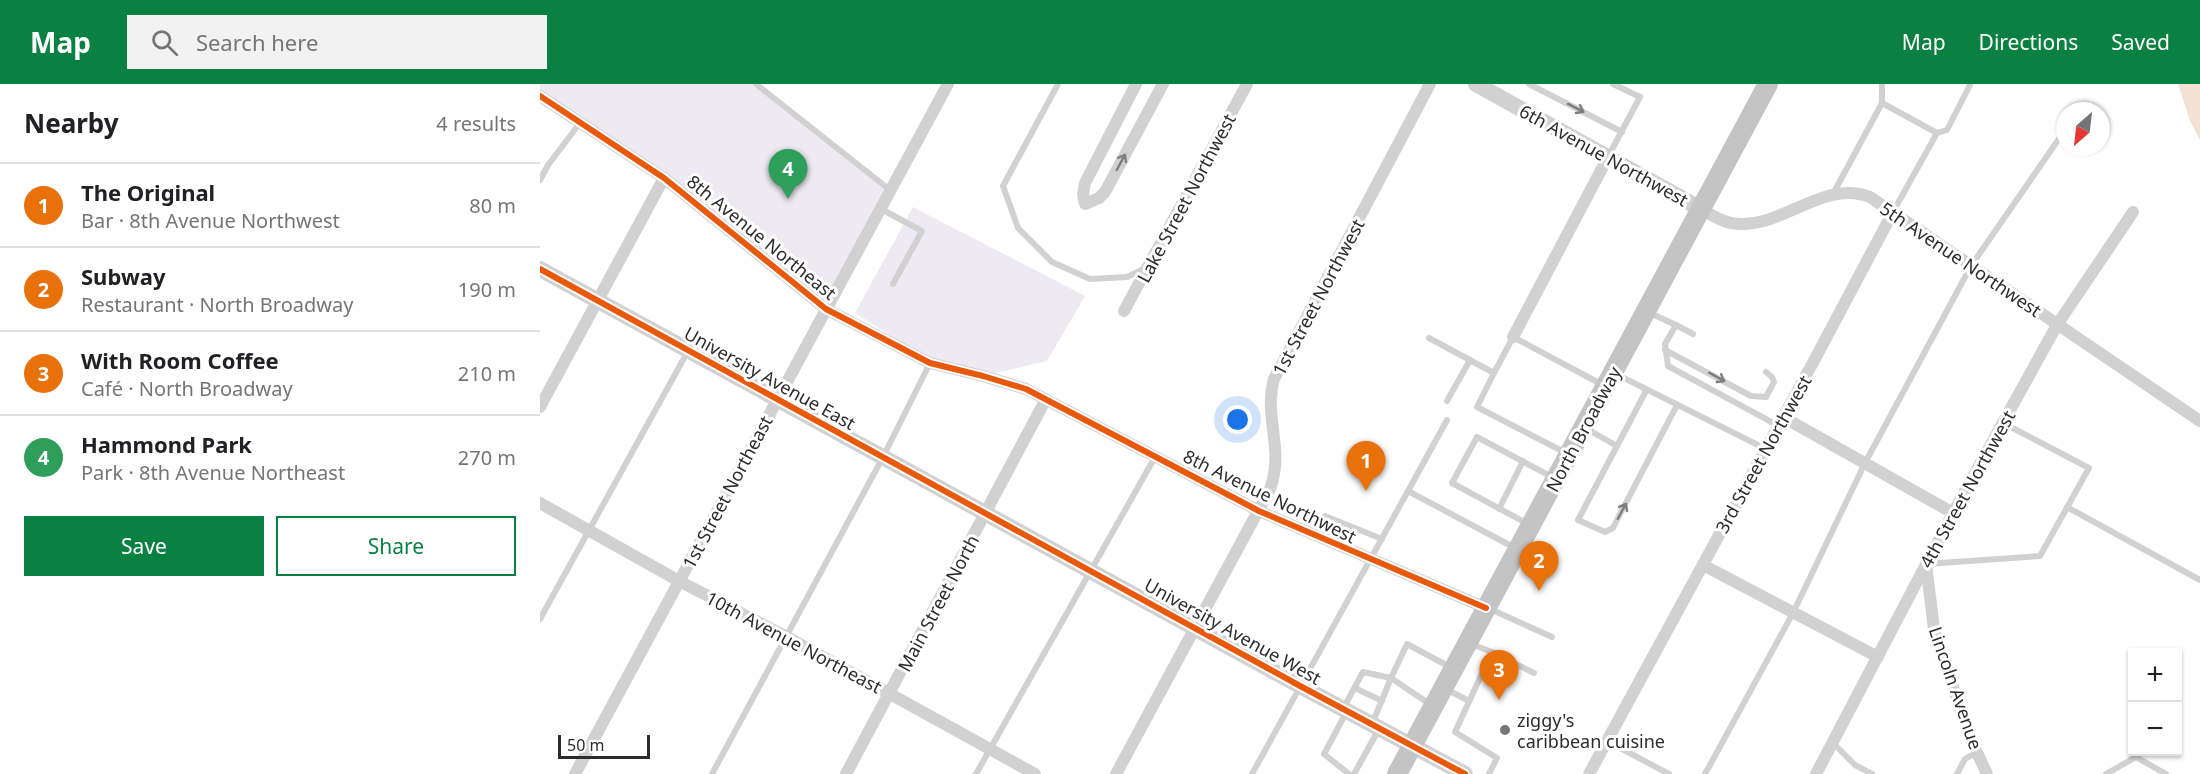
<!DOCTYPE html>
<meta charset="utf-8">
<style>
:root{--surface:#fff;--page:#f2f2f2;--text:#202124;--muted:#757577;--line:#e0e0e0;--accent:#0b8043}
body{margin:0;font-family:"Noto Sans",sans-serif;background:var(--page);color:var(--text)}
.controls{position:absolute;right:18px;bottom:18px;display:grid;overflow:hidden;border-radius:0px;box-shadow:0 2px 4px #0004}
.controls button{width:54px;height:54px;display:grid;place-items:center;padding:0;border:0;border-bottom:2px solid var(--line);background:var(--surface);color:var(--text);font:30px sans-serif}
.compass{position:absolute;left:1516px;top:18px;width:54px;height:54px;border-radius:50%;background:var(--surface);box-shadow:0 2px 4px #0004;rotate:208deg}
.scale{position:absolute;left:18px;bottom:15px;width:92px;box-sizing:border-box;padding-left:6px;border:3px solid #2c2c2c;border-top:0;font-size:16px;line-height:21px;white-space:nowrap;color:#2c2c2c;-webkit-text-stroke:4px #fff;paint-order:stroke}
.you{position:absolute;left:698px;top:336px;width:21px;height:21px;margin:-15px;border:4px solid #fff;border-radius:50%;background:#1a73e8;box-shadow:0 0 0 9px #1a73e833}
.badge{display:grid;place-items:center;width:39px;height:39px;border-radius:50%;background:var(--accent);color:#fff;font-size:20px;font-weight:700}
.pin{position:absolute;translate:-50% -50px;filter:drop-shadow(0 2px 3px #0008)}
.pin::after{content:'';position:absolute;top:32px;width:21px;height:18px;background:inherit;clip-path:polygon(0 0,100% 0,50% 100%)}
.list{margin:0;padding:0;list-style:none}
h2{display:flex;justify-content:space-between;align-items:center;height:78px;margin:0;padding:0 24px;font-size:26px}
h2 small{font-size:20px;font-weight:400;color:var(--muted)}
.list li{display:grid;grid-template-columns:39px 1fr auto;gap:18px;align-items:center;box-sizing:border-box;height:84px;padding:0 24px;border-top:2px solid var(--line)}
.list b{display:block;font-size:22px;white-space:nowrap}
.list p{margin:0;font-size:20px;white-space:nowrap;color:var(--muted)}
.list em{font-size:20px;font-style:normal;color:var(--muted)}
.actions{display:flex;gap:12px;padding:18px 24px}
.actions a{flex:1;padding:14px 0;border:2px solid var(--accent);border-radius:0px;text-align:center;font-size:21px;color:var(--accent)}
.actions .main{background:var(--accent);color:#fff}
.icon{flex:none;width:33px;height:33px;fill:none;stroke:currentColor;stroke-width:2;stroke-linecap:round;stroke-linejoin:round}
.map{position:relative;flex:none;width:1660px;height:690px;overflow:hidden}
header{display:flex;align-items:center;gap:36px;box-sizing:border-box;height:84px;padding:0 30px;background:var(--accent);color:#fff}
header strong{font-size:28px}
nav{display:flex;gap:33px;margin-inline-start:auto;font-size:21px}
.search{width:420px;height:54px;background:var(--page);display:flex;align-items:center;gap:15px;box-sizing:border-box;padding:0 21px;border-radius:0px;color:var(--muted);font-size:22px}
main{display:flex}
aside{flex:1;background:var(--surface)}
.map>svg:first-child{display:block}
.green{fill:#eeeaf4}
.water{fill:#f2e1d4}
.lines{fill:none;stroke-linecap:round;stroke-linejoin:round}
.service{stroke:#d1d1d1;stroke-width:6}
.minor{stroke:#d1d1d1;stroke-width:12}
.tertiary{stroke:#d1d1d1;stroke-width:16}
.primary{stroke:#c4c4c4;stroke-width:20}
.cycleway-casing{stroke:#fff;stroke-width:10}
.cycleway{stroke:#e8590c;stroke-width:6}
.oneway{stroke:#7e7e7e}
.poi-dot{fill:#767676;stroke:#fff;stroke-width:2}
.labels{text-anchor:middle;dominant-baseline:central;stroke-width:6;stroke-linejoin:round;paint-order:stroke}
.street-label{font-size:18px;fill:#2c2c2c;stroke:#fff}
.poi-label{font-size:18px;fill:#2c2c2c;stroke:#fff;text-anchor:start}
</style>
<header>
<strong>Map</strong>
<div class="search"><svg class="icon" aria-label="search" viewBox="0 0 24 24"><circle cx="10" cy="10" r="6"/><path d="M15 15l6 6"/></svg>Search here</div>
<nav><a>Map</a><a>Directions</a><a>Saved</a></nav>
</header>
<main>
<aside>
<h2>Nearby<small>4 results</small></h2>
<ul class="list">
<li><span class="badge" style="background:#e8710a">1</span><div><b>The Original</b><p>Bar · 8th Avenue Northwest</p></div><em>80 m</em></li>
<li><span class="badge" style="background:#e8710a">2</span><div><b>Subway</b><p>Restaurant · North Broadway</p></div><em>190 m</em></li>
<li><span class="badge" style="background:#e8710a">3</span><div><b>With Room Coffee</b><p>Café · North Broadway</p></div><em>210 m</em></li>
<li><span class="badge" style="background:#2e9e5b">4</span><div><b>Hammond Park</b><p>Park · 8th Avenue Northeast</p></div><em>270 m</em></li>
</ul>
<div class="actions"><a class="main">Save</a><a>Share</a></div>
</aside>
<div class="map">
<svg width="1660" height="690" viewBox="0 0 1660 690">
<rect width="100%" height="100%" fill="#fff"/>
<g class="green">
<path d="M0 0H215L350 106 286 225 124 94 0 12Z"/>
<path d="M373 123 545 212 507 277 443 292 375 267 315 229Z"/>
</g>
<path class="water" d="M1638 0H1660V56L1650 37Z"/>
<g class="lines">
<g class="service">
<path d="M216 0 350 106"/>
<path d="M518 0 463 102 478 144 512 178 550 195 587 193 606 184"/>
<path d="M989 0 1082 48"/>
<path d="M1342 19V0"/>
<path d="M1069 71 1100 13 1073 0"/>
<path d="M0 96 8 81 40 39"/>
<path d="M1293 110 1342 19 1397 49 1407 46 1430 1"/>
<path d="M341 125 382 147 353 200"/>
<path d="M1353 128 1397 49"/>
<path d="M1110 229 1136 241 1125 260 1128 282 1239 342"/>
<path d="M1136 241 1153 250"/>
<path d="M889 254 954 289 937 323 1026 369"/>
<path d="M1125 266 1211 312 1226 313 1234 298 1232 293 1226 288"/>
<path d="M954 289 973 253 1063 301"/>
<path d="M1076 290 1226 365"/>
<path d="M907 317 930 276"/>
<path d="M907 336 868 407 975 464"/>
<path d="M1047 345 1077 362 1106 307"/>
<path d="M1077 362 1038 436 1065 448 1073 444 1078 434 1137 321"/>
<path d="M1527 423 1660 496"/>
<path d="M959 425 983 377"/>
<path d="M988 440 912 399 937 353 1012 393"/>
<path d="M775 452 785 432 842 455"/>
<path d="M1386 480 1500 472 1549 384 1463 339"/>
<path d="M950 525 1012 553"/>
<path d="M0 535 148 267"/>
<path d="M931 560 952 568"/>
<path d="M815 604 842 617"/>
<path d="M906 605 929 617"/>
<path d="M804 623 823 588 851 594 867 560 910 583"/>
<path d="M807 627 784 670 809 690"/>
<path d="M832 640 851 594 891 621"/>
<path d="M1067 657 1129 690"/>
<path d="M1293 659 1315 681 1332 690"/>
<path d="M172 690 343 373 390 279"/>
<path d="M436 690 615 373"/>
<path d="M712 690 868 407"/>
<path d="M814 690 839 645"/>
<path d="M949 690 957 674 915 648 952 568 994 589"/>
<path d="M1165 690 1253 529 1325 379 1431 182 1525 46"/>
<path d="M1417 690 1425 675 1437 668"/>
<path d="M1566 690 1596 673 1626 690"/>
</g>
<g class="minor">
<path d="M596 0 545 99 543 110 545 120 559 114 565 108 623 0"/>
<path d="M0 12 124 94 286 225 390 279 443 292 486 305 719 427 946 524"/>
<path d="M1161 125C1170 130 1180 137 1191 139 1240 148 1282 94 1330 113L1660 337"/>
<path d="M584 227 707 0"/>
<path d="M973 253 1068 73"/>
<path d="M0 323 124 94"/>
<path d="M1243 333 1413 429"/>
<path d="M0 419 139 497 247 553 495 690"/>
<path d="M1386 480 1394 545 1428 649 1447 690"/>
<path d="M1163 481 1338 573"/>
<path d="M35 690 408 0"/>
<path d="M306 690 506 315"/>
<path d="M576 690 730 405C745 364 723 334 734 295L890 0"/>
<path d="M1049 690 1276 273 1353 128"/>
<path d="M1276 690 1413 429 1517 241 1593 128"/>
</g>
<g class="tertiary">
<path d="M936 0 1161 125"/>
<path d="M0 185 762 603 925 690"/>
</g>
<path class="primary" d="M857 690 1228 0"/>
<g class="cycleway-casing">
<g id="cycleway">
<path d="M0 12 124 94 286 225 390 279 443 292 486 305 719 427 946 524"/>
<path d="M0 185 762 603 925 690"/>
</g>
</g>
<use href="#cycleway" class="cycleway"/>
</g>
<defs><path id="oneway-shaft" d="M-6 0H5M1.5-3L5.5 0L1.5 3" fill="none" stroke-width="1.6" stroke-linecap="round" stroke-linejoin="round" transform="scale(1.5)"/></defs>
<g class="oneway">
<use href="#oneway-shaft" transform="translate(1036 24) rotate(27)"/>
<use href="#oneway-shaft" transform="translate(581 78) rotate(-62)"/>
<use href="#oneway-shaft" transform="translate(1177 293) rotate(29)"/>
<use href="#oneway-shaft" transform="translate(1082 427) rotate(-62)"/>
</g>
<circle class="poi-dot" cx="965" cy="646" r="6"/>
<g class="labels">
<g class="street-label">
<text transform="translate(1064 71) rotate(29)">6th Avenue Northwest</text>
<text transform="translate(646 114) rotate(-62)">Lake Street Northwest</text>
<text transform="translate(222 153) rotate(39)">8th Avenue Northeast</text>
<text transform="translate(1421 175) rotate(34)">5th Avenue Northwest</text>
<text transform="translate(778 213) rotate(-62)">1st Street Northwest</text>
<text transform="translate(230 294) rotate(29)">University Avenue East</text>
<text transform="translate(1043 345) rotate(-62)">North Broadway</text>
<text transform="translate(1223 370) rotate(-61)">3rd Street Northwest</text>
<text transform="translate(1427 405) rotate(-61)">4th Street Northwest</text>
<text transform="translate(187 408) rotate(-62)">1st Street Northeast</text>
<text transform="translate(730 412) rotate(26)">8th Avenue Northwest</text>
<text transform="translate(398 519) rotate(-62)">Main Street North</text>
<text transform="translate(693 547) rotate(29)">University Avenue West</text>
<text transform="translate(254 558) rotate(28)">10th Avenue Northeast</text>
<text transform="translate(1416 604) rotate(71)">Lincoln Avenue</text>
</g>
<g class="poi-label">
<text x="977" y="636">ziggy's<tspan x="977" dy="21">caribbean cuisine</tspan></text>
</g>
</g>
</svg>
<div class="controls">
<button>+</button>
<button>−</button>
</div>
<svg class="compass" viewBox="-18 -18 36 36"><path d="M0-13l5 13h-10z" fill="#e53935"/><path d="M0 13l5-13h-10z" fill="#757577"/></svg>
<div class="scale">50 m</div>
<div class="you"></div>
<div class="pin badge" style="left:826px;top:407px;background:#e8710a">1</div>
<div class="pin badge" style="left:999px;top:507px;background:#e8710a">2</div>
<div class="pin badge" style="left:959px;top:616px;background:#e8710a">3</div>
<div class="pin badge" style="left:248px;top:115px;background:#2e9e5b">4</div>
</div>
</main>
